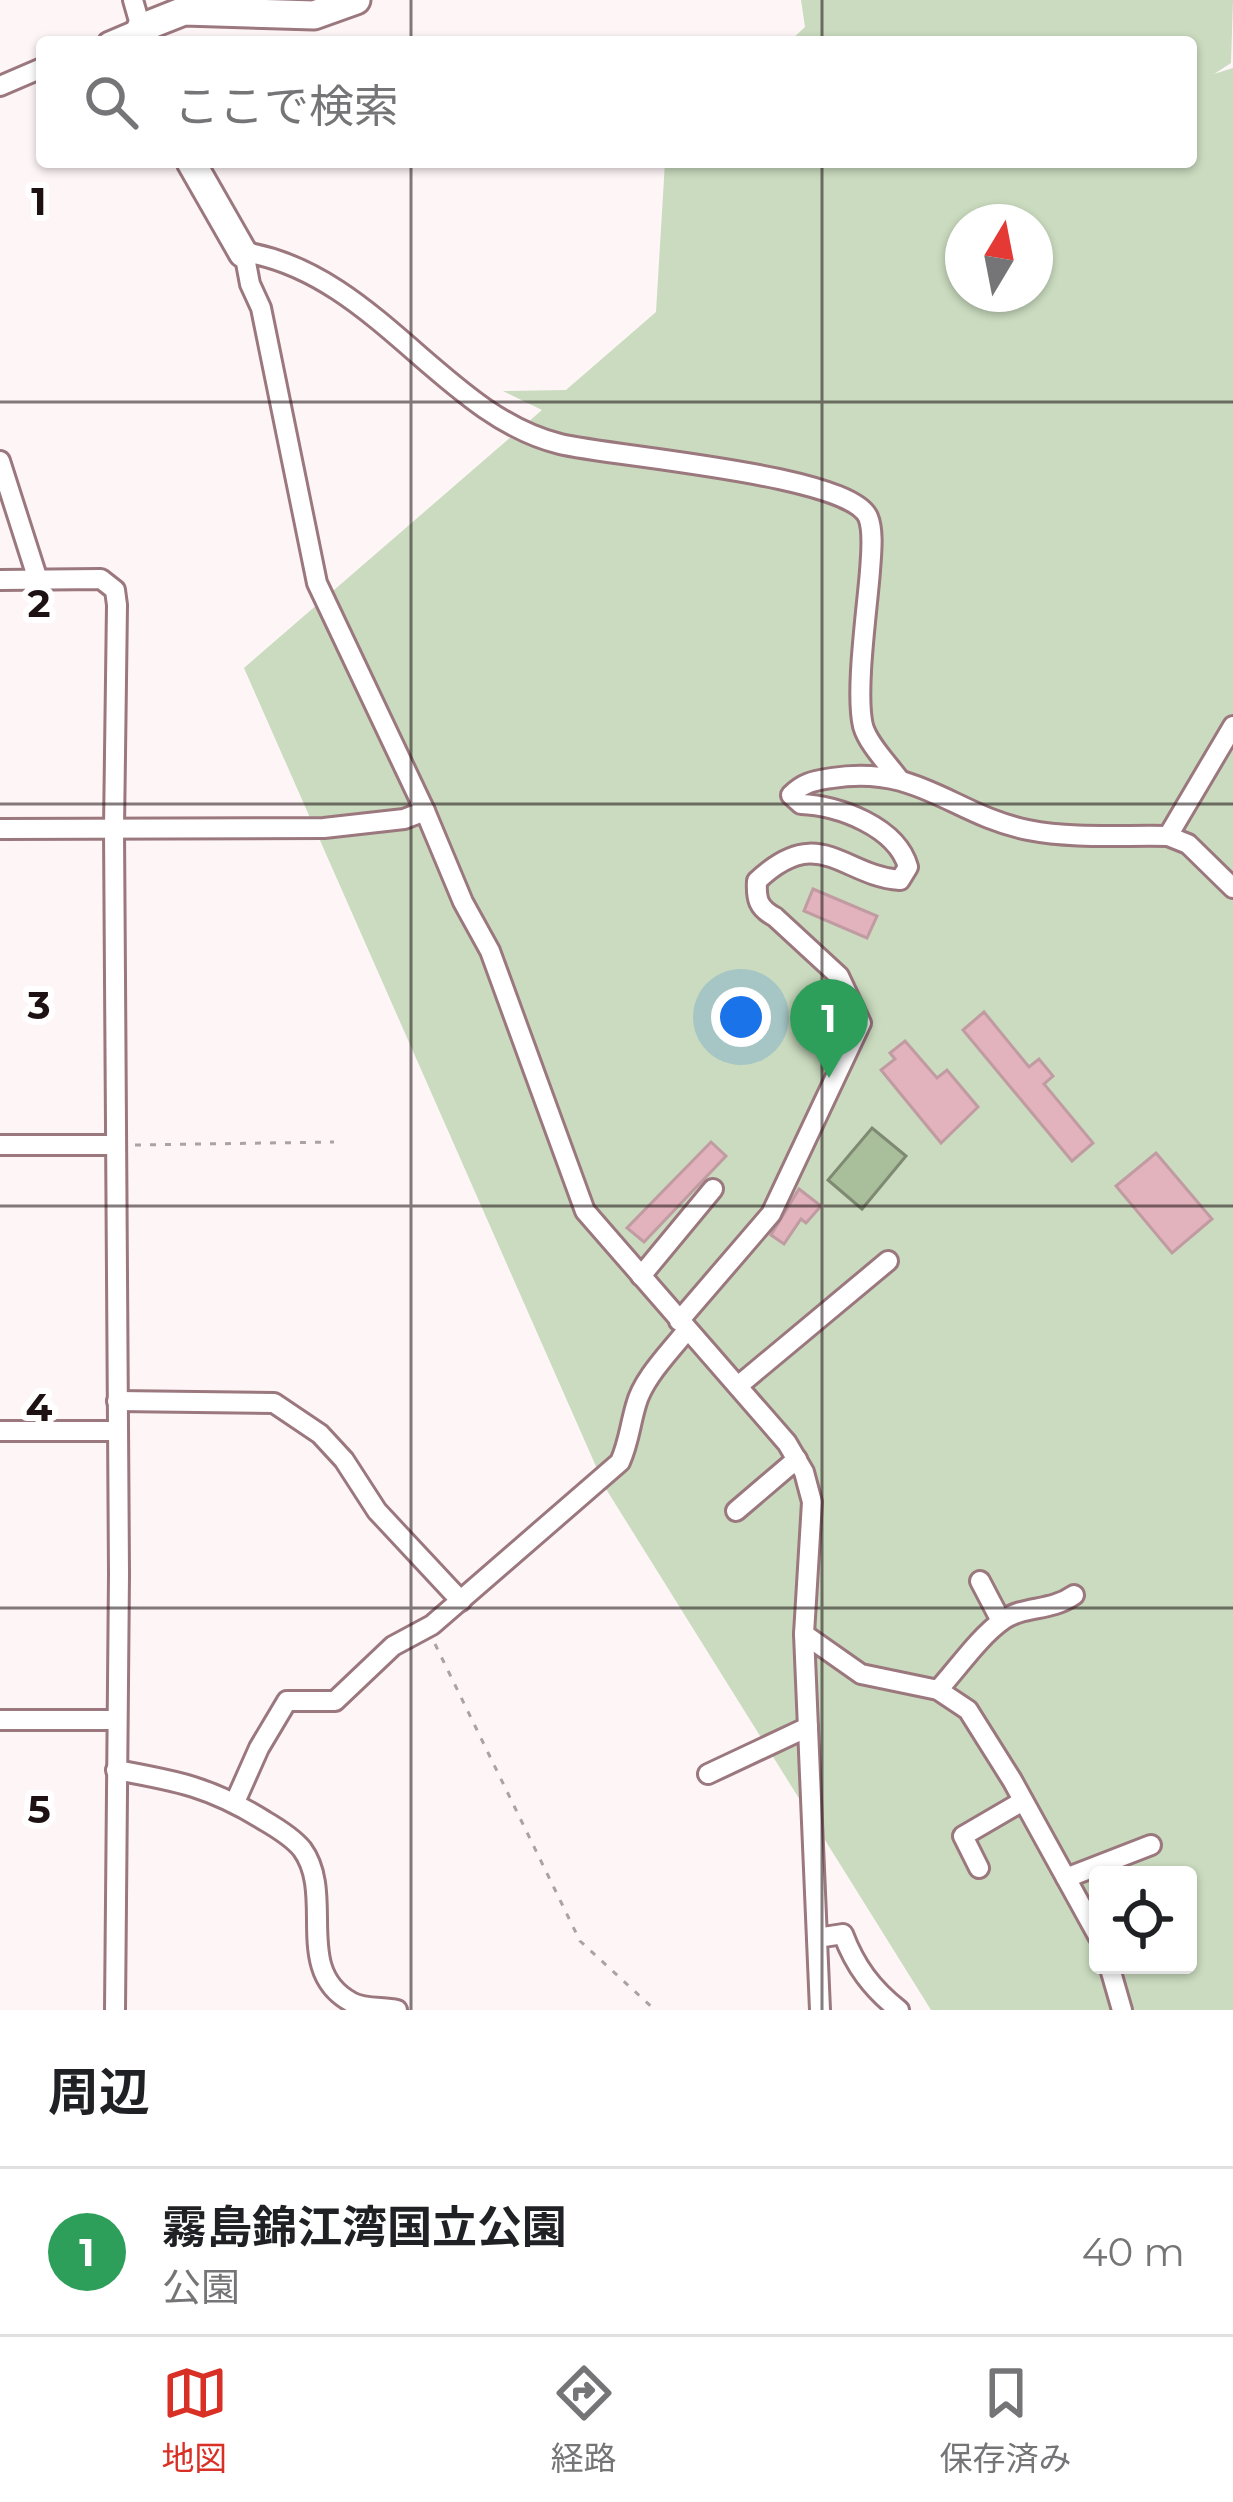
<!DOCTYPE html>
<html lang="ja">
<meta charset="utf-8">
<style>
:root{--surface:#fff;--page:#f6f6f6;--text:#202124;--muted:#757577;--line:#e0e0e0;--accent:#d93025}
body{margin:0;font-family:Montserrat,"Noto Sans JP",sans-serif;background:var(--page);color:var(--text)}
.controls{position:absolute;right:36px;bottom:36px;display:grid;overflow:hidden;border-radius:12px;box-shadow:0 3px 9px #0004}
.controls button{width:108px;height:108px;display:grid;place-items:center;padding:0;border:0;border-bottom:3px solid var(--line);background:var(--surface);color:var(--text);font:60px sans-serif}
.compass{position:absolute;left:945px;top:204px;width:108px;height:108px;border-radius:50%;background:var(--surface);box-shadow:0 3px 9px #0004;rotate:10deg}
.you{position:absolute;left:741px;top:1017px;width:42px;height:42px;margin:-30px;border:9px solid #fff;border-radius:50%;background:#1a73e8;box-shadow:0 0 0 18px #1a73e833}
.badge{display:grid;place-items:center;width:78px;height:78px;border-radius:50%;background:var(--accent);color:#fff;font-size:39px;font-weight:700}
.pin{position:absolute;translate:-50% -99px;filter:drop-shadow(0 3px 6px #0008)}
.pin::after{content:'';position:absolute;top:63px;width:42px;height:36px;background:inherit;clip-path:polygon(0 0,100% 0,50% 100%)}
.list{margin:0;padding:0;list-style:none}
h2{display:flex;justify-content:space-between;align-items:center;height:156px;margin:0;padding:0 48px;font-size:51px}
h2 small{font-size:39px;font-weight:400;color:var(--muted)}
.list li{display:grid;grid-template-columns:78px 1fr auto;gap:36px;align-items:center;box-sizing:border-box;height:168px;padding:0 48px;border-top:3px solid var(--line)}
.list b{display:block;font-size:45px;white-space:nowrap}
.list p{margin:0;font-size:39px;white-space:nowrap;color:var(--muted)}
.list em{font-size:39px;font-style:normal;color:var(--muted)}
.icon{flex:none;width:66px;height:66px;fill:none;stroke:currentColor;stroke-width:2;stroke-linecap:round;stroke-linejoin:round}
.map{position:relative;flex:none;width:1233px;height:2010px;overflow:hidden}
.search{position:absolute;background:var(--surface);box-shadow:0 3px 9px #0004;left:36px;right:36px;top:36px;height:132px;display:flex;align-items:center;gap:30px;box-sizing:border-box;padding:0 42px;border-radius:12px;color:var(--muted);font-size:45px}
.sheet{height:324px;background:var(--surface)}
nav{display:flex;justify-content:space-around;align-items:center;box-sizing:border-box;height:168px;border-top:3px solid var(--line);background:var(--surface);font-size:33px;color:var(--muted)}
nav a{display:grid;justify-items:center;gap:6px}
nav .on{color:var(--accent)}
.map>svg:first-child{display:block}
.green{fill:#cadbbf;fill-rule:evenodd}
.water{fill:#a9be9a;stroke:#7f8a72;stroke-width:3}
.building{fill:#e2b3bc;stroke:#c19ba2;stroke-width:3}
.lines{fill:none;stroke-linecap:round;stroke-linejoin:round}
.street-casing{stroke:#9b777e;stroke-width:24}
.secondary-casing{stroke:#9b777e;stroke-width:33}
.path{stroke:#aca2a4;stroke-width:3;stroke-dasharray:6 9;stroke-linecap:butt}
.street{stroke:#fff;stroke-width:18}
.secondary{stroke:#fff;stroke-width:27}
.grid{fill:none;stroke:#1e1113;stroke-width:3;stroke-opacity:0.55}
.grid-label{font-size:39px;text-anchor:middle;font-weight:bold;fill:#1e1113;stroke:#fff;stroke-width:12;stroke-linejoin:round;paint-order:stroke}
</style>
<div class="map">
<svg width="1233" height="2010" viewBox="0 0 1233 2010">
<rect width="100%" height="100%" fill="#fef5f7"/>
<path class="green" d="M801 0H1233L1231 63 1214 74 1233 68V2010H931L606 1489 244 668 542 410 503 391 566 390 656 312 665 162H1191V42H789L805 27ZM963 222H1035V294H963ZM1098 1875H1188V1965H1098Z"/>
<path class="water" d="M872 1128 906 1156 862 1209 828 1180Z"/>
<g class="building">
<path d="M813 889 877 916 867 938 804 911Z"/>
<path d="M816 991 846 1024 836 1043 799 1007Z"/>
<path d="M984 1012 1029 1067 1039 1059 1053 1076 1044 1084 1093 1143 1072 1161 963 1030Z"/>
<path d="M905 1041 937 1078 947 1070 978 1107 941 1143 881 1070 895 1059 890 1053Z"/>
<path d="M711 1142 726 1156 644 1242 627 1228Z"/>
<path d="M1156 1153 1212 1219 1172 1253 1116 1186Z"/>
<path d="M799 1189 821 1206 806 1223 801 1219 784 1244 771 1235Z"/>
</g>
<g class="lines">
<g class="street-casing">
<g id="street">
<path d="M108 42 141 28 133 0"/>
<path d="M0 86 42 68"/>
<path d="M0 461 38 580"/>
<path d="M0 580 101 579 115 590 117 605 114 829 119 1574 115 2010"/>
<path d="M0 829 324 828 404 819 425 811"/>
<path d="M1168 836 1233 726"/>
<path d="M0 1145H115"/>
<path d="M641 1276 713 1189"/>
<path d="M679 1321 771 1214 861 1023 839 976 775 917C758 908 756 899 757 881 819 822 843 876 900 880L908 867C897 827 838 805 801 804L791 795C804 782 814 781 832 778 918 764 953 815 1028 830 1073 839 1122 835 1168 836L1188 844 1233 888"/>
<path d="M738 1386 888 1261"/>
<path d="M117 1401 274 1403 320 1434 344 1460 377 1511 461 1601"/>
<path d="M0 1431H117"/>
<path d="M736 1511 797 1459"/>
<path d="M980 1581 1001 1621"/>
<path d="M804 1634 861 1674 938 1690 968 1710 1012 1780 1098 1936"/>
<path d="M938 1690C958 1668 979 1637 1003 1620 1025 1605 1050 1612 1074 1595"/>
<path d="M0 1720H116"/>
<path d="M116 1770C177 1781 211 1787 265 1821 277 1828 293 1838 302 1849 336 1895 292 1970 351 2002 363 2009 383 2007 397 2010"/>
<path d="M708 1774 808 1727"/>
<path d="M235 1802 259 1748 287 1701H335L393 1646 432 1625 620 1462C629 1442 630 1425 636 1405 643 1378 670 1352 687 1330"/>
<path d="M979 1868 963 1836 1023 1801"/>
<path d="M1066 1878 1151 1845"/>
<path d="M817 1938 843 1934C855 1966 872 1989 899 2010"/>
<path d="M1109 1965 1122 2010"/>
<path d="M820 2010 804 1634 812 1502 804 1472 787 1443 585 1211 490 951 463 902 425 811 317 583 261 308 250 284 244 252C375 273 444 416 560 444 614 457 848 474 868 517 874 531 871 555 870 571 867 610 855 692 863 726 868 744 888 764 899 779"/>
</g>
</g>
<g class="secondary-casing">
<g id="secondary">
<path d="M146 42 141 28 184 11 314 15 356 0"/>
<path d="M191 162 243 253"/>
</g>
</g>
<g class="path">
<path d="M135 1145 334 1142"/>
<path d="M435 1644 580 1941 655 2010"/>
</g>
<use href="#street" class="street"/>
<use href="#secondary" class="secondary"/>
</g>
<path class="grid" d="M411 0V42M822 0V42M411 162V2010M822 162V2010M0 402H1233M0 804H1233M0 1206H1233M0 1608H1233"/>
<g class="grid-label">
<text x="39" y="215">1</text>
<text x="39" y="617">2</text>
<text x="39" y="1019">3</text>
<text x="39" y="1421">4</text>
<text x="39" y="1823">5</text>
</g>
</svg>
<div class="controls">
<button><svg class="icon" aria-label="locate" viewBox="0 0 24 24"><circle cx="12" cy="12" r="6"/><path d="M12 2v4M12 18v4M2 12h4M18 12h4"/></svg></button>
</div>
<svg class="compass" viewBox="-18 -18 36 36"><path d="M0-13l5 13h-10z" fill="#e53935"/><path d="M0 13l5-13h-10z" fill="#757577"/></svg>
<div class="you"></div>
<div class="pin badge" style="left:829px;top:1078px;background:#2e9e5b">1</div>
<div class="search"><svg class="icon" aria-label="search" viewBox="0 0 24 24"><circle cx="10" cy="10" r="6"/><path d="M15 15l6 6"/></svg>ここで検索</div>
</div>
<section class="sheet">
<h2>周辺<small></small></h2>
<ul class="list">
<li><span class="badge" style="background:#2e9e5b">1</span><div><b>霧島錦江湾国立公園</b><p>公園</p></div><em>40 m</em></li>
</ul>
</section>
<nav>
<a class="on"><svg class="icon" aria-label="map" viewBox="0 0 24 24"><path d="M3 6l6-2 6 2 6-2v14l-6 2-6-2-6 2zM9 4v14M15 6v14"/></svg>地図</a>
<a><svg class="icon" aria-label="directions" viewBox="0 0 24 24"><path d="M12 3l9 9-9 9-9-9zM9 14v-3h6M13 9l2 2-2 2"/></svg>経路</a>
<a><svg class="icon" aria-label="saved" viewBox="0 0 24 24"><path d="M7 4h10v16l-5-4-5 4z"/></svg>保存済み</a>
</nav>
